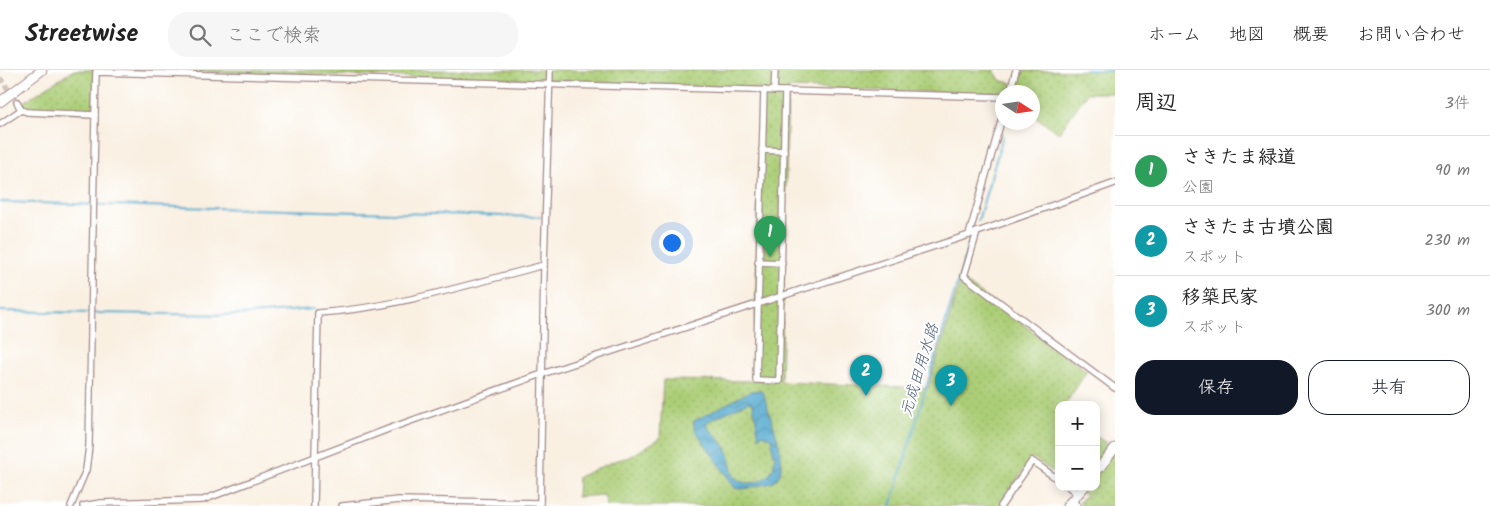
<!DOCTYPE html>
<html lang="ja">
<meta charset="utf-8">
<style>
:root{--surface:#fff;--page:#f6f6f6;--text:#222;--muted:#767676;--line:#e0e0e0;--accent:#111827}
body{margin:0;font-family:Kalam,"Klee One",sans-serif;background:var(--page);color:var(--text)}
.controls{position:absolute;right:15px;bottom:15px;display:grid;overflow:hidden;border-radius:10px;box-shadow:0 2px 12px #0003}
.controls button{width:45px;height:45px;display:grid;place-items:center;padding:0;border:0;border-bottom:1px solid var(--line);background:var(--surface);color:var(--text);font:25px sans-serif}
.compass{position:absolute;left:995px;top:15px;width:45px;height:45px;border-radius:50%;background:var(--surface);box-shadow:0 2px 12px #0003;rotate:102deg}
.you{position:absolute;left:671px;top:172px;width:18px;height:18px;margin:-12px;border:4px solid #fff;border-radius:50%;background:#1a73e8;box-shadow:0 0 0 8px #1a73e833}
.badge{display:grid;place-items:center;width:32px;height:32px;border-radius:50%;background:var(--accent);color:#fff;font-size:16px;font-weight:700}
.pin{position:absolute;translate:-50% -41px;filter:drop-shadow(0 1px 2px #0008)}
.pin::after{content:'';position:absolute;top:26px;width:18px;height:15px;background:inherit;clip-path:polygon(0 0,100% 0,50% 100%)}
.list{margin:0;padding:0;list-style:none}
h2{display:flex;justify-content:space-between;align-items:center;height:65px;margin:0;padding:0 20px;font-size:21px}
h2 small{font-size:16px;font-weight:400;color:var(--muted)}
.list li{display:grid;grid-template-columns:32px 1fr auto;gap:15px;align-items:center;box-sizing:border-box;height:70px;padding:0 20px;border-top:1px solid var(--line)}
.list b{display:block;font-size:19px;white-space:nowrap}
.list p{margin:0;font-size:16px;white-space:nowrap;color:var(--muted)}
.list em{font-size:16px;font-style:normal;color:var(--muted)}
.actions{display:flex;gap:10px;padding:15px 20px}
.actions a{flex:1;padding:11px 0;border:1px solid var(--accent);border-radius:20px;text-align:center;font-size:18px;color:var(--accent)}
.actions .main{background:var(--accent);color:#fff}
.icon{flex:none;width:28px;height:28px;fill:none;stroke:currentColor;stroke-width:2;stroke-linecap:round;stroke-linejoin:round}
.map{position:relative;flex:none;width:1115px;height:436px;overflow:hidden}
header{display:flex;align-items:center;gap:30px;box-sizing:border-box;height:70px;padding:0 25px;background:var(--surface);border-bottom:1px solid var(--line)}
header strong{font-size:24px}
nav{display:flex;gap:28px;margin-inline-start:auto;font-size:18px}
.search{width:350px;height:45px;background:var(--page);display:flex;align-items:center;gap:12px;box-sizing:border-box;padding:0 18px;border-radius:20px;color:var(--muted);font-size:19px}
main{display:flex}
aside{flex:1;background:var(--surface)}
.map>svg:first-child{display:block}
.park{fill:url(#park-dots);stroke:#7b7651}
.water{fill:url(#water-waves);stroke:#4e647c;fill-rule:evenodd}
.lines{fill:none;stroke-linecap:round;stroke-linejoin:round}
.stream{stroke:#51a9ce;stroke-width:2}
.minor-tunnel{stroke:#d6c6bd;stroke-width:5.5;stroke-dasharray:5.5 3;stroke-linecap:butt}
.minor-casing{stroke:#a28886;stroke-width:8}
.primary-casing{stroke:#a28886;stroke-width:11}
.trunk-casing{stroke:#a28886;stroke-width:11}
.minor{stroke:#fff;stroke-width:5.5}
.primary{stroke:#fff;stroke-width:9}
.trunk{stroke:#fff;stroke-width:9}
.labels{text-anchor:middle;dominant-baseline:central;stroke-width:4;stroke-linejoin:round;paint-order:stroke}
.water-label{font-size:16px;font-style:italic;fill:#4d5d74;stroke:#fff}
</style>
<header>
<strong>Streetwise</strong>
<div class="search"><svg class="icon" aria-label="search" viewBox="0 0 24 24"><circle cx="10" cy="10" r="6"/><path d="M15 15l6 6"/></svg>ここで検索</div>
<nav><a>ホーム</a><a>地図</a><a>概要</a><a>お問い合わせ</a></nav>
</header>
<main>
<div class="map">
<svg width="1115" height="436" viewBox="0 0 1115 436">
<defs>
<pattern id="park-dots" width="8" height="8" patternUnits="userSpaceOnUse" patternTransform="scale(1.25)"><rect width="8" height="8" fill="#acce77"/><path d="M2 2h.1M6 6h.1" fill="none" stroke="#96b067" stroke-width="1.8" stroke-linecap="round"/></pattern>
<pattern id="water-waves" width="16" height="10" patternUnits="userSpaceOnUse" patternTransform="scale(1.25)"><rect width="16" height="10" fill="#51a9ce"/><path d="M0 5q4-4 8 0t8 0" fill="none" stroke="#4589a7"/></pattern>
</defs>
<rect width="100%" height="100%" fill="#fff"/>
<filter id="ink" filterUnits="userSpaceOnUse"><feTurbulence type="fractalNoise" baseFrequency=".02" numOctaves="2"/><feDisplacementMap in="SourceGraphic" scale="10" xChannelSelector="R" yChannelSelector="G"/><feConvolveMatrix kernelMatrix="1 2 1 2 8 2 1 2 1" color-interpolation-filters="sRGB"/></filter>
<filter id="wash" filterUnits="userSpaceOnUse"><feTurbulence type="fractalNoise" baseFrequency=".0096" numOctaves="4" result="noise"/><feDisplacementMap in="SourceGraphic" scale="20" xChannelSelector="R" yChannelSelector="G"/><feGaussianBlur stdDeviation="1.12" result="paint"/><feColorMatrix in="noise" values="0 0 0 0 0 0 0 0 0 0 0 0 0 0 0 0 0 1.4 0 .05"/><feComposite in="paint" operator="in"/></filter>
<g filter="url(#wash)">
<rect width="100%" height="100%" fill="#f9f0e2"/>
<g class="park">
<path d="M74 0H95L93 42 32 41 26 39 22 33Z"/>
<path d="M103 0H994L1000 10 1018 15 1023 1 1112 0 1115 2V23H1087L1059 63 1033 45 1032 22H1016V20L1007 19 1002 24 788 18 781 312 928 318 961 209 1087 301 1065 335H1059V406L1032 387 999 436H607L604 425 577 427 578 407 614 391 630 387 660 368 663 310 754 311 761 19 545 10Z"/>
<path d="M1096 366 1115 379V436H1083L1079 433 1086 425 1074 417H1096Z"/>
</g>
<path class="water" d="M760 320 764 324C767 343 795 399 773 412 770 414 764 414 761 415 752 417 744 421 735 418L694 358V351L751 321ZM748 332 753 334 759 367 763 364 773 369 771 374C775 384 777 394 770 403 765 409 758 413 750 413 727 413 734 394 727 380 722 371 713 363 707 356V352Z"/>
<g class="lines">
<g class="stream">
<path d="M1086 0 1115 1"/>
<path d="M1016 14 1021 2"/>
<path d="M1014 22V20"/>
<path d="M0 132 540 147"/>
<path d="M978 151 1003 66"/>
<path d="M0 241 89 243"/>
<path d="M94 243 238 245 314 239"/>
<path d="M891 436 970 170"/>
</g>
</g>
</g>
<g filter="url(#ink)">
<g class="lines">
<path class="minor-tunnel" d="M0 8 17 32"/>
<g class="minor-casing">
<g id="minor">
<path d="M764 20 756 310 779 311 785 21"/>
<path d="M774 21 775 0"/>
<path d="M1010 22 1016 0"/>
<path d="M17 32 21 40 27 42 95 45 96 2 1002 27"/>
<path d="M0 54 21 40"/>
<path d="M762 80 784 81"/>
<path d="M977 162 964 206 1115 318"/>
<path d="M969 165 1002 48"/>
<path d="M758 192 782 193"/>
<path d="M1069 417 1078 424"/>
<path d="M1072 431 1078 436"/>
<path d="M540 433 544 195"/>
<path d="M71 436 86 400 89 376 95 45"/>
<path d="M83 436 100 433 203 430 391 358 542 304 969 165 1115 113"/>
<path d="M314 436 318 243C395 238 470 214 544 195L550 0"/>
<path d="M342 436 399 430 540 433V435"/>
<path d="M1001 436 1032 391 1059 410"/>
</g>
</g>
<g class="primary-casing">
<g id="primary">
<path d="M1096 402 1115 378"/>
<path d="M1067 436 1084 417"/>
</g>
</g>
<g class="trunk-casing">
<path id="trunk" d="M0 32 42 0"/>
</g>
<use href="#minor" class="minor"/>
<use href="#primary" class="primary"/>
<use href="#trunk" class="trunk"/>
</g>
</g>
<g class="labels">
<g class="water-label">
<text transform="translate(920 300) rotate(-73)">元成田用水路</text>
</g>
</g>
</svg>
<div class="controls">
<button>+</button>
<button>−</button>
</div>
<svg class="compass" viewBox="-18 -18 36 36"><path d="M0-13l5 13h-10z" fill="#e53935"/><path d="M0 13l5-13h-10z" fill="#767676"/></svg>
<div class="you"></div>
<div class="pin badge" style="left:770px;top:187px;background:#2e9e5b">1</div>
<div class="pin badge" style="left:866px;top:326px;background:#0f9aa8">2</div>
<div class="pin badge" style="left:951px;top:336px;background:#0f9aa8">3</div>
</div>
<aside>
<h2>周辺<small>3件</small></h2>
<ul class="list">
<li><span class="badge" style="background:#2e9e5b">1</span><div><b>さきたま緑道</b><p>公園</p></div><em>90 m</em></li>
<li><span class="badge" style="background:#0f9aa8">2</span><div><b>さきたま古墳公園</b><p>スポット</p></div><em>230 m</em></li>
<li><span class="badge" style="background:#0f9aa8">3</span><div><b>移築民家</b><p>スポット</p></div><em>300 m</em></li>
</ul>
<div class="actions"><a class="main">保存</a><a>共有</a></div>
</aside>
</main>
